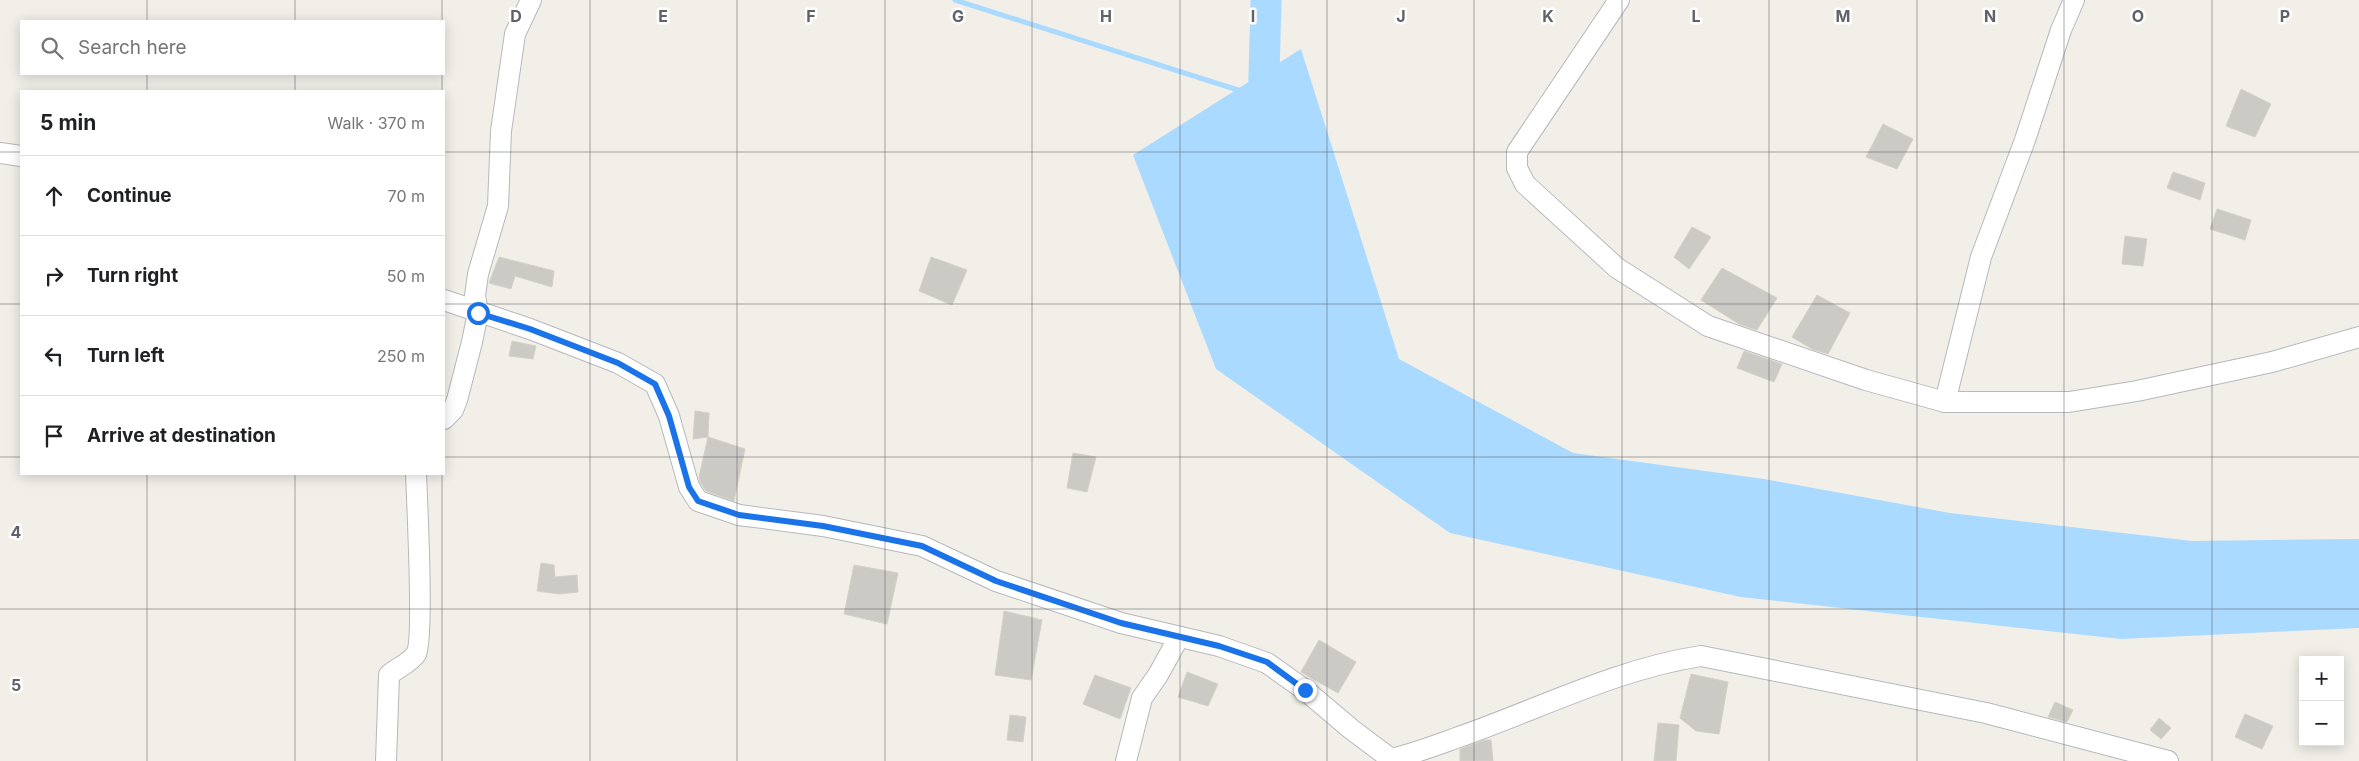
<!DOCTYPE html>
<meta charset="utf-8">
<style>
:root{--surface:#fff;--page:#f2f2f2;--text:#202124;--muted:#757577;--line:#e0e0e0}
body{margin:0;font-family:Inter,sans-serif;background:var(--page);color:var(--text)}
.controls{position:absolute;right:15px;bottom:15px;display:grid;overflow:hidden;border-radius:0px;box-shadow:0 2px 12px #0003}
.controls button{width:45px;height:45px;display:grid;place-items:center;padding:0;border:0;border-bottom:1px solid var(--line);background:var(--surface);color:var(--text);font:25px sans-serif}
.stop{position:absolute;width:15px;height:15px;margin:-11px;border:4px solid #1a73e8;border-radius:50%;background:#fff}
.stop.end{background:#1a73e8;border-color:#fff;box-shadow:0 1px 5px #0008}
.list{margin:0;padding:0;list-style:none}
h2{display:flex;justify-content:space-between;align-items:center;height:65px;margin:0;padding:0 20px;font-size:21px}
h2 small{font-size:16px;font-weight:400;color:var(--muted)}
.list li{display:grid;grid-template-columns:32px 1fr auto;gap:15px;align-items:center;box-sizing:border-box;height:80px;padding:0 20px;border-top:1px solid var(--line)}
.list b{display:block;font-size:19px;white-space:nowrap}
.list em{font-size:16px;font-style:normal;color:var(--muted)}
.icon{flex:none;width:28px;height:28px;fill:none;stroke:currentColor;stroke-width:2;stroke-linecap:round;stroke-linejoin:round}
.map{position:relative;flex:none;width:2359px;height:761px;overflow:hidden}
.search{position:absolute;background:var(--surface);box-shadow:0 2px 12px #0003;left:20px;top:20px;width:425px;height:55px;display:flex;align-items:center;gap:12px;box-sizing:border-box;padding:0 18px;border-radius:0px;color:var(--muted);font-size:19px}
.panel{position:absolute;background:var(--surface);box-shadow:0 2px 12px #0003;left:20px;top:90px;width:425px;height:385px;border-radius:0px}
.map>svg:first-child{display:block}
.water{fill:#aadaff}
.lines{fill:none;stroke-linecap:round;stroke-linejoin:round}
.stream{stroke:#aadaff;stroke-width:5}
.river{stroke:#aadaff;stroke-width:31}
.building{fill:#cccac5;stroke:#d6d1c6}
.minor-casing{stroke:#b5b8bc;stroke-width:22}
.minor{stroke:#fff;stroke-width:20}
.route{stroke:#1a73e8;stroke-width:6}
.grid{fill:none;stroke:#5f6368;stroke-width:1;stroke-opacity:0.55}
.grid-label{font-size:16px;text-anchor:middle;font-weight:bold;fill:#5f6368;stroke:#fff;stroke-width:5;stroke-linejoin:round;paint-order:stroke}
</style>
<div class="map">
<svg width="2359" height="761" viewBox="0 0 2359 761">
<rect width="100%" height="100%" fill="#f1efe8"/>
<path class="water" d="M1301 49 1399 359 1573 453 1764 479 1950 513 2192 541 2359 539V628L2121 639 1741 597 1450 533 1216 369 1133 155Z"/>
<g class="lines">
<path class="stream" d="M955 0 1241 91"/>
<path class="river" d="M1263 114 1266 0"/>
</g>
<g class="building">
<path d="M2241 89 2271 104 2255 137 2226 126Z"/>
<path d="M1883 124 1913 139 1897 169 1866 157Z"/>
<path d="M2173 172 2205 183 2200 200 2167 188Z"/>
<path d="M2217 209 2251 220 2245 240 2210 229Z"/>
<path d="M1692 227 1711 237 1689 269 1674 257Z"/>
<path d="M2125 236 2147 239 2143 266 2122 264Z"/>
<path d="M499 257 554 271 552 287 515 276 511 289 489 283Z"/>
<path d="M931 257 967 270 952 305 919 291Z"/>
<path d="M1722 268 1777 298 1757 330 1739 324 1701 300Z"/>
<path d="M1817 295 1850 313 1828 354 1812 349 1792 337Z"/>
<path d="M512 341 536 346 533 359 509 356Z"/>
<path d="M1744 351 1782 364 1774 382 1737 368Z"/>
<path d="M695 411 709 413 708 437 693 439Z"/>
<path d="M708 437 745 449 734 501 706 491 700 482 699 477Z"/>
<path d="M1073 453 1096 457 1087 492 1067 488Z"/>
<path d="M541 563 554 565 555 577 577 575 578 592 559 594 537 591Z"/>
<path d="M854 565 898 573 887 624 844 614Z"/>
<path d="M1004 611 1042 620 1031 680 995 675Z"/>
<path d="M1319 640 1356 662 1338 693 1301 672Z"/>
<path d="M1187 672 1218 684 1208 706 1178 697Z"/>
<path d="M1691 674 1728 682 1719 734 1696 731 1680 718Z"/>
<path d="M1095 675 1131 688 1120 719 1083 704Z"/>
<path d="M2055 702 2073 710 2067 722 2048 717Z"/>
<path d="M2245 714 2273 726 2262 749 2235 737Z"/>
<path d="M1010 715 1026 717 1023 742 1007 740Z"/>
<path d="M2159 718 2171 728 2161 739 2150 730Z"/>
<path d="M1658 723 1679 725 1676 761H1654Z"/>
<path d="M1485 740H1491L1493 761H1460V749Z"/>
</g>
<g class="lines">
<g class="minor-casing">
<g id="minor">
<path d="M1619 0 1517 152V168L1525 184 1617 268 1708 326 1866 380 1945 402H2069L2137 391 2272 362 2359 337"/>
<path d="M0 153 21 156"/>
<path d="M444 300 530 329 618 363 655 384 669 416 689 487 698 501 739 515 823 526 922 546 996 581 1121 623 1219 646 1267 663 1305 690 1351 729 1391 759C1413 754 1434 746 1456 738 1537 710 1616 669 1701 656L1986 713 2168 761"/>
<path d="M1945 402 1981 257 2025 140 2061 30 2074 0"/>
<path d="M444 419 453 410 457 400 472 342 478 313 475 296 478 274 498 206 501 131 515 34 531 0"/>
<path d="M386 761 389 675C397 668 410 663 416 654 424 641 417 499 416 474"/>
<path d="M1126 761 1142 698 1158 675 1179 637"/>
</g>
</g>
<use href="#minor" class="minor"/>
</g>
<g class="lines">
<path class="route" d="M478 313 530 329 618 363 655 384 669 416 689 487 698 501 739 515 823 526 922 546 996 581 1121 623 1219 646 1267 662 1305 690"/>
</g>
<path class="grid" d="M147 0V21M295 0V21M442 0V21M590 0V761M737 0V761M885 0V761M1032 0V761M1180 0V761M1327 0V761M1474 0V761M1622 0V761M1769 0V761M1917 0V761M2064 0V761M2212 0V761M147 74V91M295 74V91M442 74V91M0 152H21M444 152H2359M0 304H21M444 304H2359M0 457H21M444 457H2359M147 474V761M295 474V761M442 474V761M0 609H2359"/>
<g class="grid-label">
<text x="516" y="22">D</text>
<text x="663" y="22">E</text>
<text x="811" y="22">F</text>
<text x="958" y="22">G</text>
<text x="1106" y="22">H</text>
<text x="1253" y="22">I</text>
<text x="1401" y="22">J</text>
<text x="1548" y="22">K</text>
<text x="1696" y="22">L</text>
<text x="1843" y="22">M</text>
<text x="1990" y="22">N</text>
<text x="2138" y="22">O</text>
<text x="2285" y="22">P</text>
<text x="16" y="538">4</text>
<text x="16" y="691">5</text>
</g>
</svg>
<div class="controls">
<button>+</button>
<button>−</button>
</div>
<div class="stop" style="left:478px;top:313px"></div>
<div class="stop end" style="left:1305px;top:690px"></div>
<div class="search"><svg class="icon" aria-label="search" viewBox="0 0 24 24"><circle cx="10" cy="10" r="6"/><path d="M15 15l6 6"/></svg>Search here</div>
<section class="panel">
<h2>5 min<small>Walk · 370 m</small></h2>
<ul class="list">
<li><svg class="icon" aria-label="ahead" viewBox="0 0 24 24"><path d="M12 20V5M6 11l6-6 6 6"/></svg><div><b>Continue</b></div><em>70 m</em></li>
<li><svg class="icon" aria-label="right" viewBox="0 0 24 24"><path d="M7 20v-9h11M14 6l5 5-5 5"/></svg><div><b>Turn right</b></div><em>50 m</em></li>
<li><svg class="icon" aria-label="left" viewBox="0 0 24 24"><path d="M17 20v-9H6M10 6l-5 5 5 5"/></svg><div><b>Turn left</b></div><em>250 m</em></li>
<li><svg class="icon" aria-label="arrive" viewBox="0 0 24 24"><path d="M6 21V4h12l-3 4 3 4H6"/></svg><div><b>Arrive at destination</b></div></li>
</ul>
</section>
</div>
